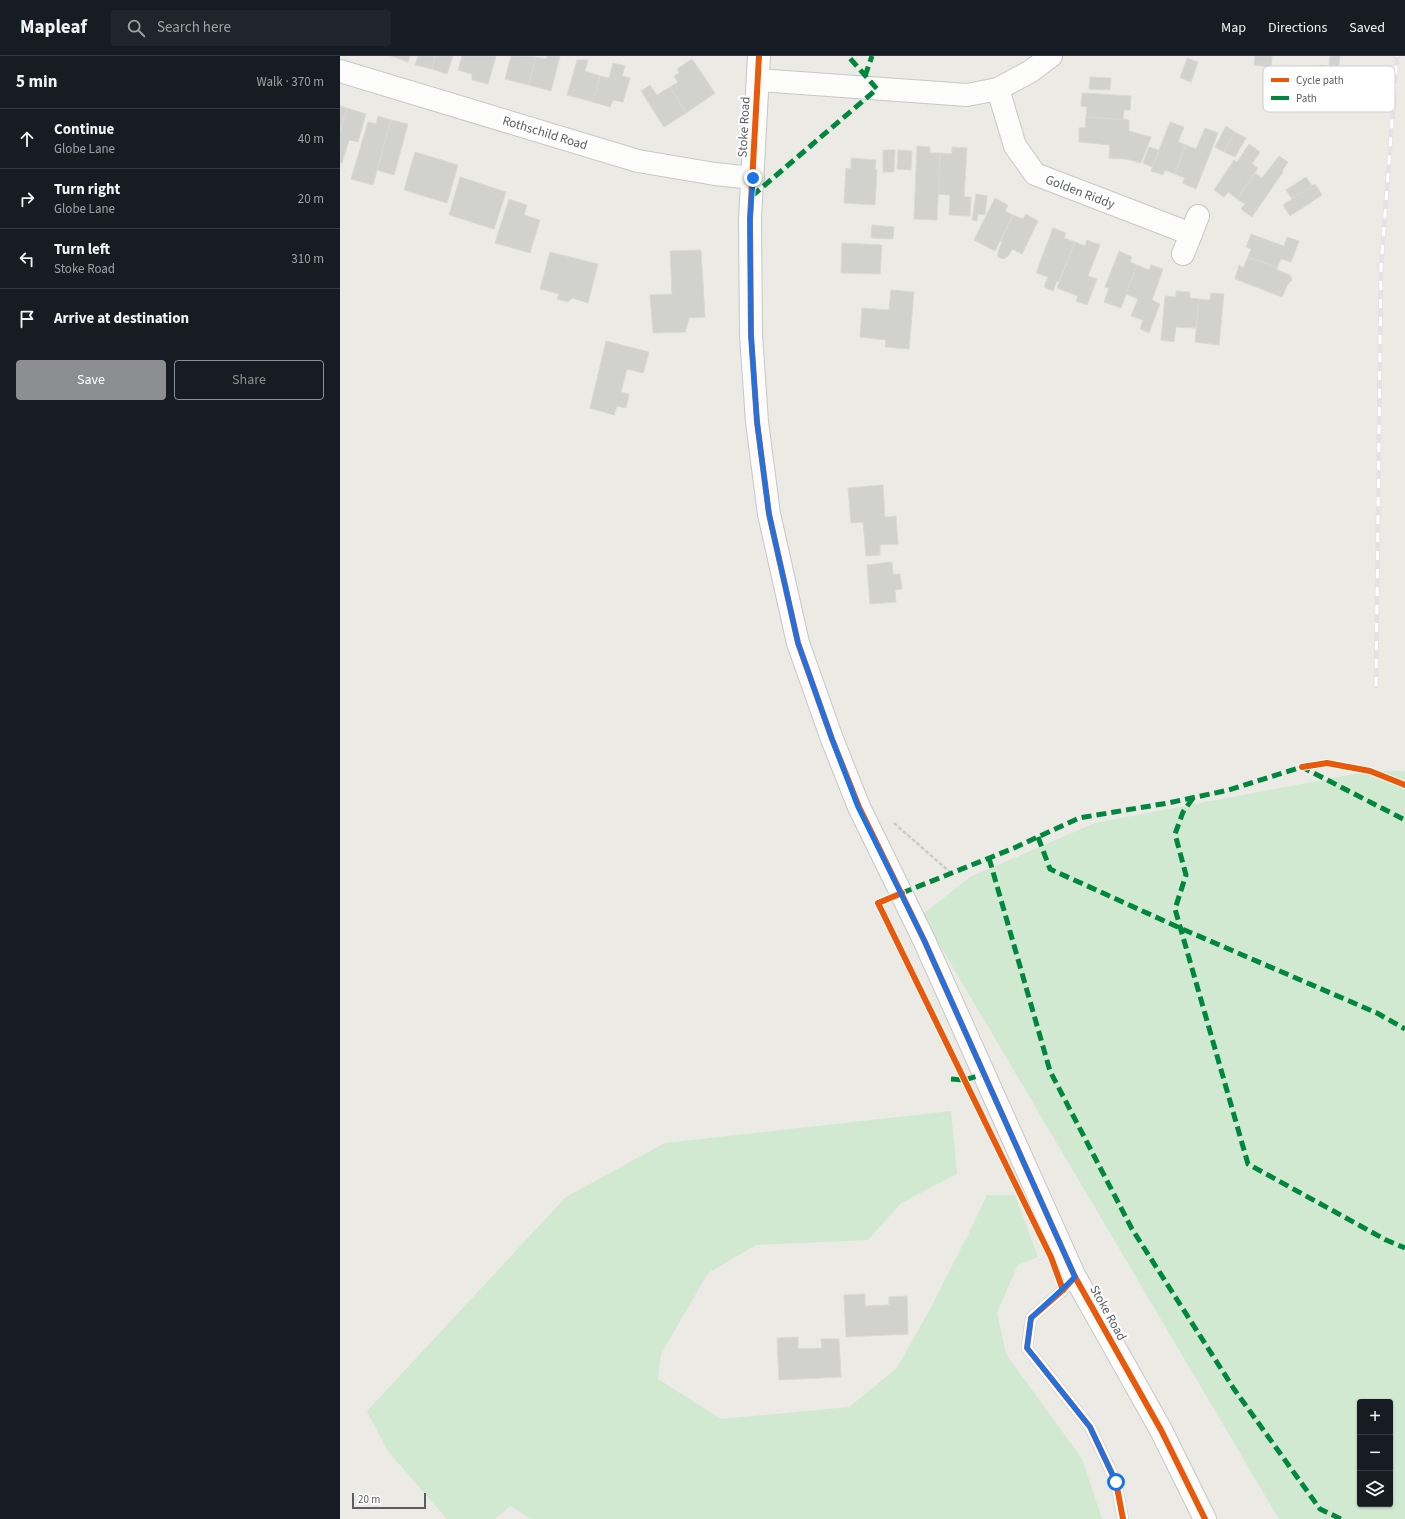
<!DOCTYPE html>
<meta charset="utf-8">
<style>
:root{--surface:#171b24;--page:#20242c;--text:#f1f3f6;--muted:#9ea1a6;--line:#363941;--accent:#8d8e91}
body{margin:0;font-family:"Source Sans 3",sans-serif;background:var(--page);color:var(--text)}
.controls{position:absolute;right:12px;bottom:12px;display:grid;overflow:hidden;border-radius:4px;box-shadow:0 1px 3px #0004}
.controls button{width:36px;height:36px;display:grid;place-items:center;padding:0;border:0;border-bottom:1px solid var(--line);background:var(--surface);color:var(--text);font:20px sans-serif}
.scale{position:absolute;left:12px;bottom:10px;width:74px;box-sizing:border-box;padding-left:4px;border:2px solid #5a5d64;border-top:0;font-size:11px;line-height:14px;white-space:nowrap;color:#5a5d64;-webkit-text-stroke:3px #fff;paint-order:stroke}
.stop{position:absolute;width:12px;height:12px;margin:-9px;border:3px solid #1a73e8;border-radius:50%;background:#fff}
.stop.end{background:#1a73e8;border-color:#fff;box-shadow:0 1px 4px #0008}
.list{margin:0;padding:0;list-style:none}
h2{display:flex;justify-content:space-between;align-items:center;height:52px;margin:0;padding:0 16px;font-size:17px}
h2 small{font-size:13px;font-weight:400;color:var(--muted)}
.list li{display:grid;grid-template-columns:26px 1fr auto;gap:12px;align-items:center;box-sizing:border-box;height:60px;padding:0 16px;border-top:1px solid var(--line)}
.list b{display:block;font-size:15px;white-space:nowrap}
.list p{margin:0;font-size:13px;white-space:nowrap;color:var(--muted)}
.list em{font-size:13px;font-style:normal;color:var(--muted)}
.actions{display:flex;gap:8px;padding:12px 16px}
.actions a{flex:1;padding:9px 0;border:1px solid var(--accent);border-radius:4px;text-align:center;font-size:14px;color:var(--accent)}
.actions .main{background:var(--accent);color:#fff}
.icon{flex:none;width:22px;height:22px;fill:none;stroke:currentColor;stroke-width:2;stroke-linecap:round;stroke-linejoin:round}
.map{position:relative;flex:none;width:1065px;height:1463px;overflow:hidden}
header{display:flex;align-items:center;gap:24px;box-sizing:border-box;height:56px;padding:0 20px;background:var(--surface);border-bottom:1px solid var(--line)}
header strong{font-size:19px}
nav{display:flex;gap:22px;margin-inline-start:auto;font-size:14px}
.search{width:280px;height:36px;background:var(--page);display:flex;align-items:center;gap:10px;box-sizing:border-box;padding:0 14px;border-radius:4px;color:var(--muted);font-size:15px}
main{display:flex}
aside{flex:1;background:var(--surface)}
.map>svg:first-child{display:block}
.green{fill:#d1e9d1;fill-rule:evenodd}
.building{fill:#d1d1cd;stroke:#dad9d4}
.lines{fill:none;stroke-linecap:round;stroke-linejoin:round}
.lane-casing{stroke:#c7c8c7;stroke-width:12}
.street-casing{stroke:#c7c8c7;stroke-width:24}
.secondary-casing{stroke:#c7c7c7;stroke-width:24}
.path{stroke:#c7ccca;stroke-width:2.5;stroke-dasharray:4 2;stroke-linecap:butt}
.lane{stroke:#fcfcfb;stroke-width:11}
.street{stroke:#fcfcfb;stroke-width:22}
.secondary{stroke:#fcfcfb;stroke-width:22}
.rail-casing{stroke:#e2e3e2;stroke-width:4.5}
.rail{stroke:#fff;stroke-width:3;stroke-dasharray:9;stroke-linecap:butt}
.quiet{stroke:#00873e;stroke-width:5;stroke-dasharray:10 5;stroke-linecap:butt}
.cycleway-casing{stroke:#fff;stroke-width:8}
.cycleway{stroke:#e8590c;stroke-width:6}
.route{stroke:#1a73e8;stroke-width:5}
.labels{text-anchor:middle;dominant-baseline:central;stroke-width:4;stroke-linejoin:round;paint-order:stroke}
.street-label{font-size:13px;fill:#5a5d64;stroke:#fff}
.key{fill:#fff;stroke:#ceced0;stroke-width:1}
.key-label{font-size:11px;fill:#5a5d64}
</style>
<header>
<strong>Mapleaf</strong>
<div class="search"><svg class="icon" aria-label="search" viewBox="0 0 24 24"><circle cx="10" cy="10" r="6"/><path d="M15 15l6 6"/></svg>Search here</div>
<nav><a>Map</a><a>Directions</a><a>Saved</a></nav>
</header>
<main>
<aside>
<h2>5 min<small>Walk · 370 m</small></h2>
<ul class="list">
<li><svg class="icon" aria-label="ahead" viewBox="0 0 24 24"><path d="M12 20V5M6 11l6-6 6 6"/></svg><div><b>Continue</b><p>Globe Lane</p></div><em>40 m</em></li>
<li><svg class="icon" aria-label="right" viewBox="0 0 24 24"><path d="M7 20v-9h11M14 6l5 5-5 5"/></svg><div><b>Turn right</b><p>Globe Lane</p></div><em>20 m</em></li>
<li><svg class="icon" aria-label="left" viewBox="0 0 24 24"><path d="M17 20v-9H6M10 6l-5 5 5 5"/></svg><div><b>Turn left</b><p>Stoke Road</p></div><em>310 m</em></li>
<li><svg class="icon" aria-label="arrive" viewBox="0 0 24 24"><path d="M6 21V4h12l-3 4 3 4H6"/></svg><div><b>Arrive at destination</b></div></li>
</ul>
<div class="actions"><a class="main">Save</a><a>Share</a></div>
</aside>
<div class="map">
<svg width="1065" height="1463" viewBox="0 0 1065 1463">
<rect width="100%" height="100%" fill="#ebeae4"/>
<g class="green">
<path d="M1030 715H1065V1463H939L582 859 630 821 755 767ZM1020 1346H1050V1448H1020Z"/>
<path d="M611 1055 617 1118 561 1147 528 1184 416 1189 368 1217 321 1298 318 1323 381 1363 509 1351 557 1312 589 1255 631 1173 647 1139H675L698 1201 678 1209 657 1256 666 1298 742 1403 762 1463H191L170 1450 155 1463H107L47 1394 27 1355 226 1141 325 1087Z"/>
</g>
<g class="building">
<path d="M51 0H70L68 6Z"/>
<path d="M78 0H95L92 13 75 9Z"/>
<path d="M95 0H113L107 18 92 13Z"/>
<path d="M122 0H156L148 28 132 24V18L118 14Z"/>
<path d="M171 0 196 1 189 29 165 23Z"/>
<path d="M207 0H220L211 35 189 29 196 1 206 3Z"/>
<path d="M915 0H932L931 11 914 9Z"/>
<path d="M990 0H1000L998 18 979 16 980 9 989 10Z"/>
<path d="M847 2 858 6 851 26 840 22Z"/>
<path d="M352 3 375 37 346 57 330 31 338 26 334 20 339 17 337 13Z"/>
<path d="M237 4H248L245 15 260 20 253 46 227 39Z"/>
<path d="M273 7 285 10 282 20 290 22 283 46 273 44 270 51 253 46 260 20 269 22Z"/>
<path d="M750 21 771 22 770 34 749 33Z"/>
<path d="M310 29 317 39 330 31 346 57 324 71 301 35Z"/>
<path d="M742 37 791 40 790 54H784L783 64 746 61 747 51 741 50Z"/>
<path d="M0 50 7 52 0 77Z"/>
<path d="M7 52 26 58 18 86 9 84 2 107H0V77Z"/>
<path d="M38 60 51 64 33 129 11 123 28 66 36 68Z"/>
<path d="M746 61 789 64V75L811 81 801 107 786 103 769 102 770 89 739 86V72H745Z"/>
<path d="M51 64 68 68 54 119 37 114Z"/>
<path d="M830 66 844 71 838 86 846 89 835 118 825 114 823 119 811 115Z"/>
<path d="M886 70 895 76 884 96 875 91Z"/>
<path d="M865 72 878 77 856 133 842 127 845 122 835 118 846 89 856 93Z"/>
<path d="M895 76 906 82 895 101 884 96Z"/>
<path d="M909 88 920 96 912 108 918 112 897 143 888 136 884 141 874 134 894 104 897 106Z"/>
<path d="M577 90 590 91V97H600L597 164 574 163Z"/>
<path d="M612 91 627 92 624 141H631L630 160 609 159 610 139 598 138 600 97 612 98Z"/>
<path d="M809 91 819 94 812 111 803 107Z"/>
<path d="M543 94H555L554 116H543Z"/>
<path d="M558 94 572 95 571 114 557 113Z"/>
<path d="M75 96 118 109 107 147 64 134Z"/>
<path d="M939 100 948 106 942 115 943 116 912 161 901 153 905 148 897 143 915 117 922 122Z"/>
<path d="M511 102 536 104 535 114H537L535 149 504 147 506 112 511 113Z"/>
<path d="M120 121 166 136 154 173 109 159Z"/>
<path d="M966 121 972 130 952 143 946 134Z"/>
<path d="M975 128 982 139 950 160 943 149Z"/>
<path d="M636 138 647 140 645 159 638 158 637 165 632 164Z"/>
<path d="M655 142 668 149 665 155 673 159 655 195 634 184Z"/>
<path d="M169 143 187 149 184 159 200 164 190 197 155 187Z"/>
<path d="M686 158 698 165 682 198 672 193 669 199 664 203 658 201V196L662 186H660L673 159 683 163Z"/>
<path d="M532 169 554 171 553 183 531 182Z"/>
<path d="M713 172 726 177 724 182 735 186 719 226 717 225 713 235 704 231 708 221 696 217Z"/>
<path d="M911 178 944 190 947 181 959 185 951 206 941 203 937 212 908 201 911 193 906 191Z"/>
<path d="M747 184 760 189 748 220 757 223 747 249 736 245 738 240 717 232 735 186 745 190Z"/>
<path d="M502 187 542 189 540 218 501 217Z"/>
<path d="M361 194 365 261 349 262 345 276 313 277 310 239 332 238 330 195Z"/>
<path d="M779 195 792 201 790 206 797 209 781 252 764 246 769 232 765 231Z"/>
<path d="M210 196 258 208 248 247 232 242 228 246 217 243 219 238 200 233Z"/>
<path d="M908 201 937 212V214L950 219 952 224 948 228 942 241 895 223 899 209 903 212Z"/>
<path d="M797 209 809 214 811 209 823 213 812 244 820 248 809 277 800 273 803 264 791 260 798 243 786 238Z"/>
<path d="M551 234 574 236 569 293 545 291 546 284 520 281 522 252 549 254Z"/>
<path d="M836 235 850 236V242L859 243 856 272 836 271 834 286 821 284 825 240 836 241Z"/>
<path d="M871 237 884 238 879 289 855 286 859 243 870 244Z"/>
<path d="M266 285 309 296 303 317 287 313 281 336 289 338 286 352 277 350 274 359 250 352Z"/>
<path d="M543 429 545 461 556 460 558 488 540 489V499L526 500 523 466 511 467 508 432Z"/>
<path d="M552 506 553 518H560L562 533 555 534 556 546 530 548 527 509Z"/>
<path d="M525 1238V1250L549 1249V1241L567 1240 568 1278 506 1281 504 1239Z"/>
<path d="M458 1281V1293L482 1292 481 1283H499L501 1321 439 1324 437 1282Z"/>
</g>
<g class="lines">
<g class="lane-casing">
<path id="lane" d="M735 1221 723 1234 691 1262 687 1292 750 1371 776 1426 783 1463"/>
</g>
<g class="street-casing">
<g id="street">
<path d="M0 15 298 105 375 118 413 122"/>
<path d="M418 24 627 39 658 33 691 15 711 0"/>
<path d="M658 33 675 90 695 118 851 178"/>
<path d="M843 198 858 160"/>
</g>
</g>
<g class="secondary-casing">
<path id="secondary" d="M419 0 410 163 411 279 417 366 429 458 458 587 492 683 519 751 584 884 735 1221 821 1374 865 1463"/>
</g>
<path class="path" d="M554 767 611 817"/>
<use href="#lane" class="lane"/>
<use href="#street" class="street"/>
<use href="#secondary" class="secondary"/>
<g class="rail-casing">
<path id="rail" d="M1036 630 1041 212 1057 0"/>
</g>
<use href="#rail" class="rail"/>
<g class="quiet">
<path d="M525 20 532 0"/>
<path d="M412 140 537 33 508 0"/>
<path d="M853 742 843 756 835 778 846 819 835 853 908 1108 1046 1184 1065 1192"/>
<path d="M698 781 710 813 840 872 1037 957 1065 973"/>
<path d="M649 802 710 1015 792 1173 894 1333 980 1453 1001 1463"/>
<path d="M562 837 674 792 739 762 828 747 889 734 962 711 1065 764"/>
<path d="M611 1023 625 1024 644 1018"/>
</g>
<g class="cycleway-casing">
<g id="cycleway">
<path d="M419 0 410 163 411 279 417 366 429 458 458 587 492 683 519 751 584 884 735 1221 821 1374 865 1463"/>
<path d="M962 711 987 707 1030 715 1065 729"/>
<path d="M562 837 538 847 711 1201 723 1234"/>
<path d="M735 1221 723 1234 691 1262 687 1292 750 1371 776 1426 783 1463"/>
</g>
</g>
<use href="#cycleway" class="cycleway"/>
</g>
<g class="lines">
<path class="route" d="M413 122 410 163 411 280 417 366 429 458 458 587 492 683 518 751 584 884 735 1221 691 1262 687 1292 750 1371 776 1426"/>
</g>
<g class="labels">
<g class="street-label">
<text transform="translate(404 71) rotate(-87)">Stoke Road</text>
<text transform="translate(205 77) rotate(17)">Rothschild Road</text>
<text transform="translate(740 136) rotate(21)">Golden Riddy</text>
<text transform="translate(768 1257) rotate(61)">Stoke Road</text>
</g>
</g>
<rect x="923" y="10" width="132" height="46" rx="6" class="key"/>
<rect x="931" y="22" width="18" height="4" fill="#e8590c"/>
<rect x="931" y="40" width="18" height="4" fill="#00873e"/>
<g class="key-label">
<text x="956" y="28">Cycle path</text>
<text x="956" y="46">Path</text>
</g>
</svg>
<div class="controls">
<button>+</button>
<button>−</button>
<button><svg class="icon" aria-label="layers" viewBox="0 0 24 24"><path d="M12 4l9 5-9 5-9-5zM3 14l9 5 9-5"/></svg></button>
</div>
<div class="scale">20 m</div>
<div class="stop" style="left:776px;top:1426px"></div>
<div class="stop end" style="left:413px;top:122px"></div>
</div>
</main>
